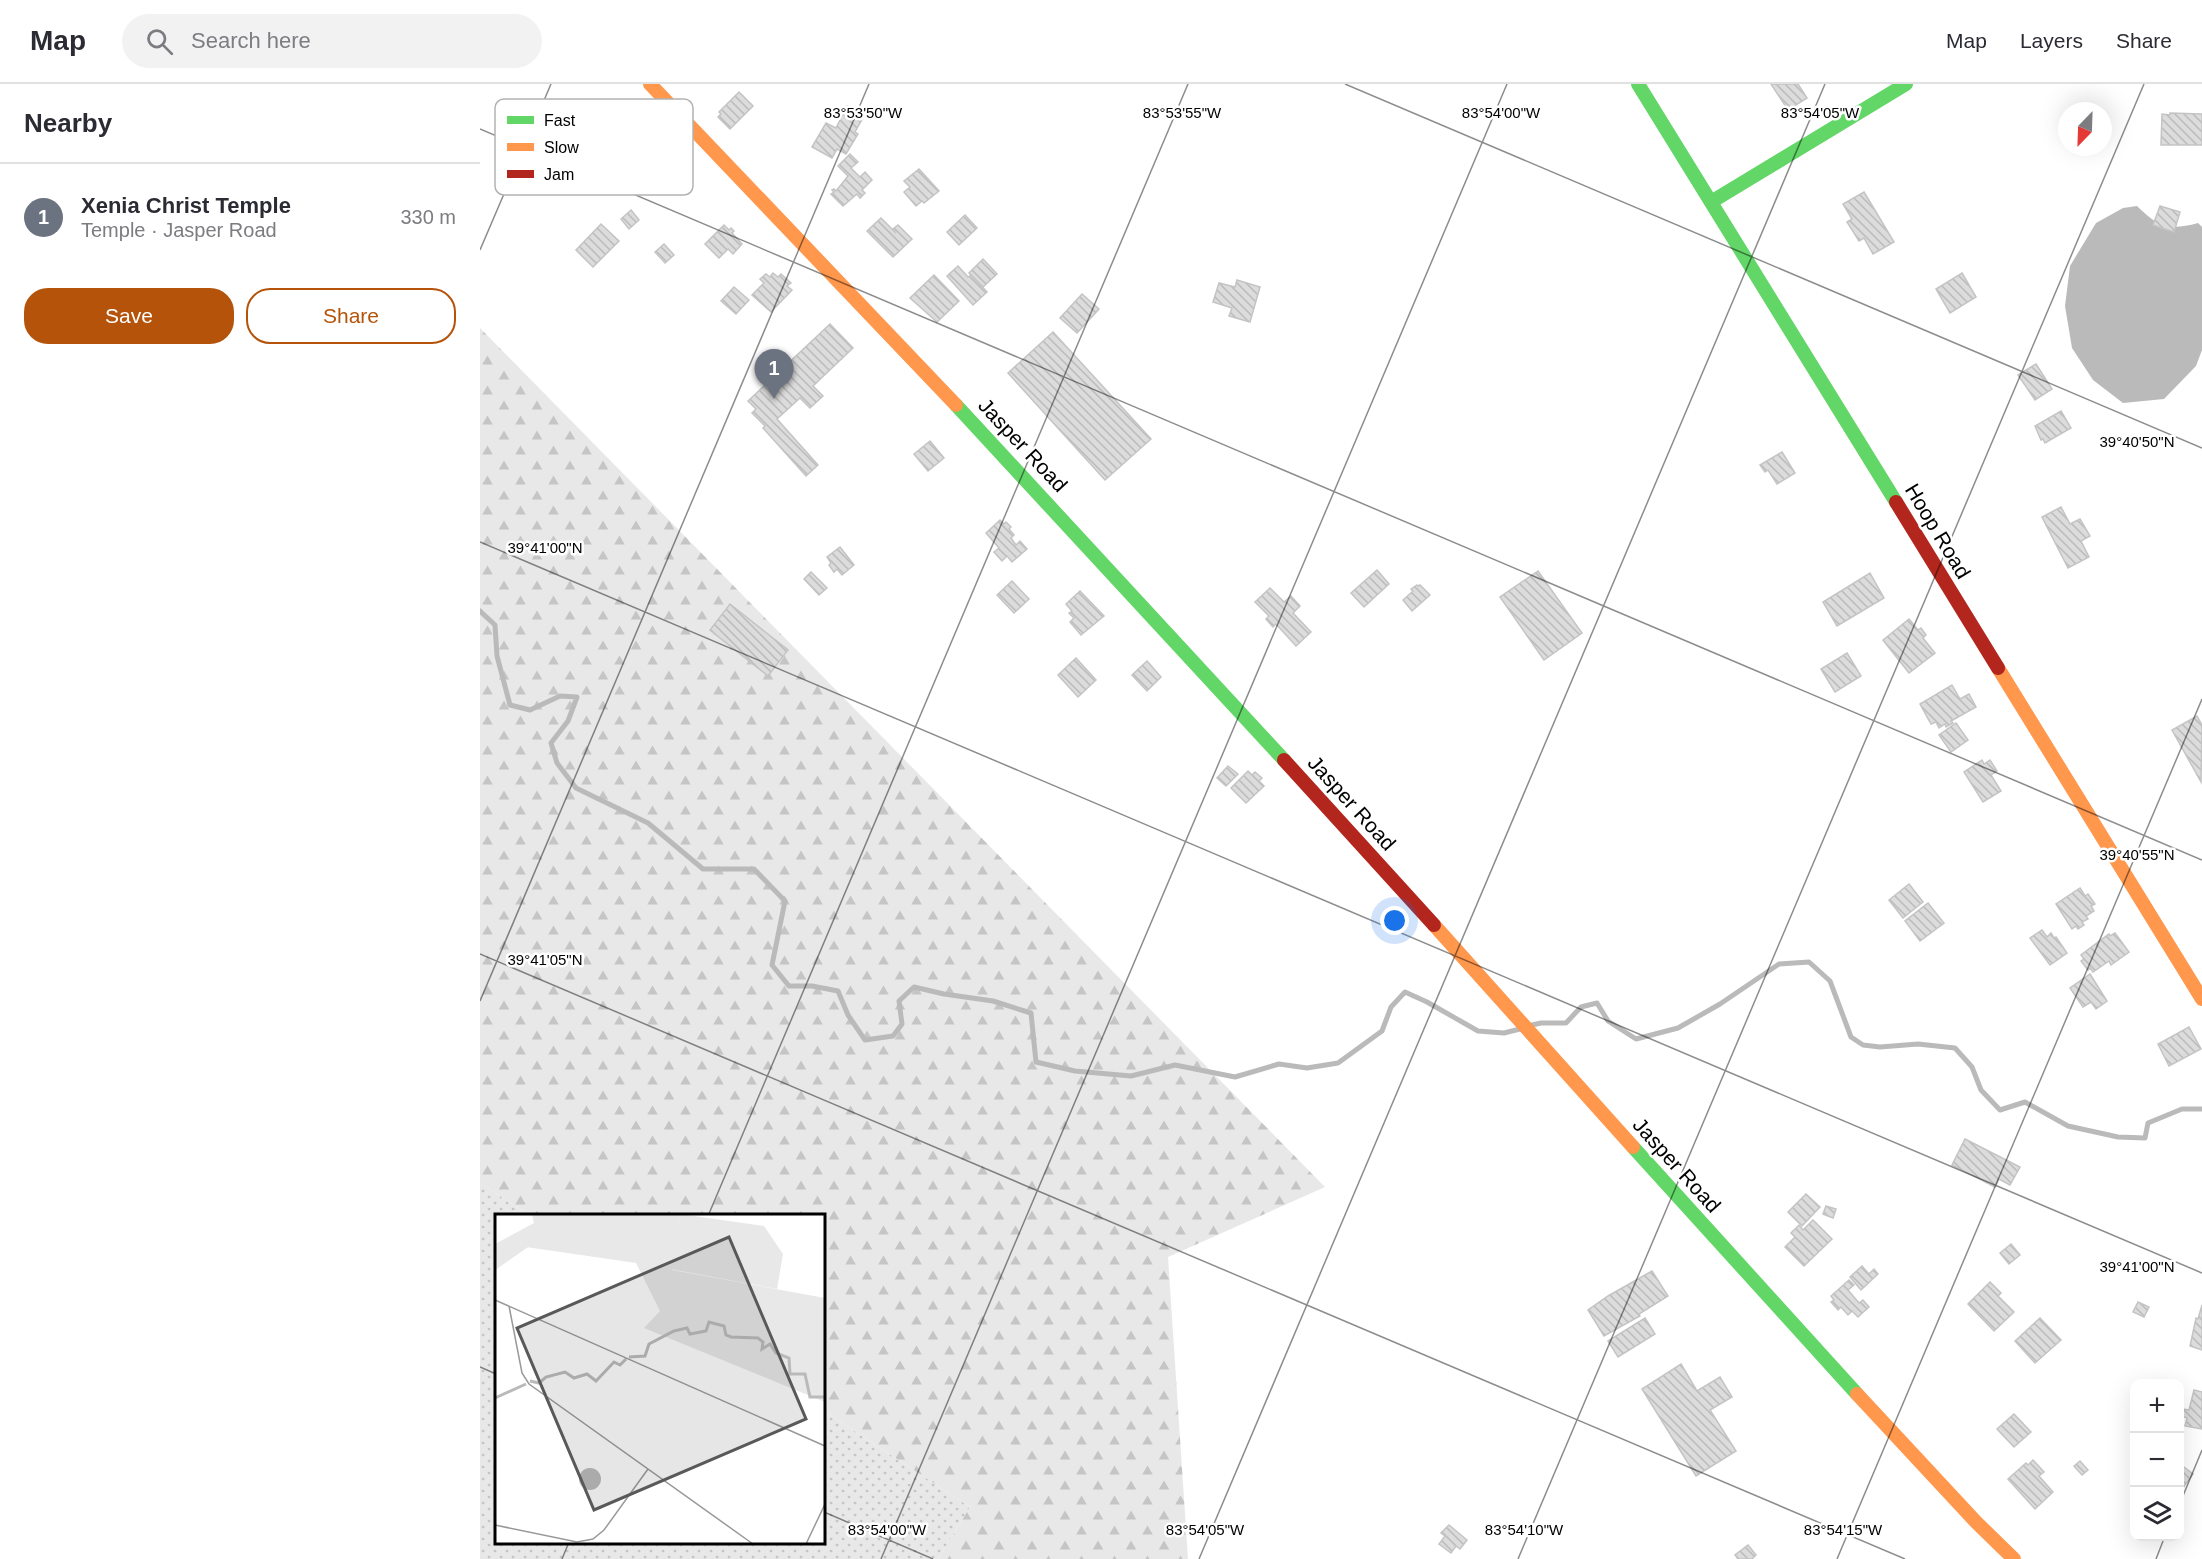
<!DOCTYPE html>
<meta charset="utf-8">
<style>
:root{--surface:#fff;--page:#f2f2f3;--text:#2b2b33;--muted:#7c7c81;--line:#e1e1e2;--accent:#b45309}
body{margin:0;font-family:Arial,sans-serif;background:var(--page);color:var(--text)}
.controls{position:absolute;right:18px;bottom:18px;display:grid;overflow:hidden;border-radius:12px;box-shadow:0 6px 24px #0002}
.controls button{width:54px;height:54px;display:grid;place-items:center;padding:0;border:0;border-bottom:2px solid var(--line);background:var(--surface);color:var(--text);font:30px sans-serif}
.compass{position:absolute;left:1578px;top:18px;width:54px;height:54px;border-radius:50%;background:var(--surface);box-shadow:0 6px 24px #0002;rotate:203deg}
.you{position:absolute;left:915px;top:837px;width:21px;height:21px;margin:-15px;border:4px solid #fff;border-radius:50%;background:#1a73e8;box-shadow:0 0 0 9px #1a73e833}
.badge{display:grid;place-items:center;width:39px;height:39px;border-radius:50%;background:var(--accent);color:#fff;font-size:20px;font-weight:700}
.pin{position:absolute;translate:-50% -50px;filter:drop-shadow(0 2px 3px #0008)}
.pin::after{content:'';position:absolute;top:32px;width:21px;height:18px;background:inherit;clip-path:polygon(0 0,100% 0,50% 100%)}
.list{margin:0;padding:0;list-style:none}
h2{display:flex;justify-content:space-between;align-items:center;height:78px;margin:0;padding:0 24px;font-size:26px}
h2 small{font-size:20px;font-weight:400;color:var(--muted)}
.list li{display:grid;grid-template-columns:39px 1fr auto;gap:18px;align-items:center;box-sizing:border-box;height:108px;padding:0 24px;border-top:2px solid var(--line)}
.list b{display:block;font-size:22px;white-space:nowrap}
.list p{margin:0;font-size:20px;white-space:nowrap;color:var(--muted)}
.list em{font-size:20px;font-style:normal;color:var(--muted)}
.actions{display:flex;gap:12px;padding:18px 24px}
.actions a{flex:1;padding:14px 0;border:2px solid var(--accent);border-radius:24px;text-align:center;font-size:21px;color:var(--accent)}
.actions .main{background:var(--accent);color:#fff}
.icon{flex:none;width:33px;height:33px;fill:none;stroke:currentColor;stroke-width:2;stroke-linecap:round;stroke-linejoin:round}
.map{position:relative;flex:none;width:1722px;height:1475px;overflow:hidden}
header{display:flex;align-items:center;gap:36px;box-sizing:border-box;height:84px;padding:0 30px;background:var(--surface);border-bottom:2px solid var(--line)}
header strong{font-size:28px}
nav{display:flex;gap:33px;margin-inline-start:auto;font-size:21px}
.search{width:420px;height:54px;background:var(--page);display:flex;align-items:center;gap:15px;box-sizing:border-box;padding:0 21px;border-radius:33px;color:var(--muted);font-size:22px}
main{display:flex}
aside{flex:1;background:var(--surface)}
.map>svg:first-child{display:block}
.grass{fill:url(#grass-dots)}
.forest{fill:url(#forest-firs)}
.water{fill:#bababa}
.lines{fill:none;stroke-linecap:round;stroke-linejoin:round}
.stream{stroke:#bababa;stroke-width:5}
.building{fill:url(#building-back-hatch);stroke:#c4c4c4;stroke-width:1.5}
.fast{stroke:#63d668;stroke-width:14}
.slow{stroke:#ff974d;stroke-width:14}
.jam{stroke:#b3261e;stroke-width:14}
.ticks{fill:none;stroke:#000;stroke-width:1.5;stroke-opacity:0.45}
.labels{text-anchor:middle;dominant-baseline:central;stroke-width:5;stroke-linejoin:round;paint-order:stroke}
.street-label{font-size:21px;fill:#000;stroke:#fff}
.inset-river{fill:none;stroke:#bababa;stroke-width:3}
.inset-road{fill:none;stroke:#999;stroke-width:1.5}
.view{fill:#595959;fill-opacity:0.15;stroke:#595959;stroke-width:3}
.inset-edge{fill:none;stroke:#000;stroke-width:3}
.key{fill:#fff;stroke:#b2b2b2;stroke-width:1.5}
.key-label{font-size:16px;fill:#000}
.ticks-label{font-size:15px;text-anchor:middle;fill:#000;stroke:#fff;stroke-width:5;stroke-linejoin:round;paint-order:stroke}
</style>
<header>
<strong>Map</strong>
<div class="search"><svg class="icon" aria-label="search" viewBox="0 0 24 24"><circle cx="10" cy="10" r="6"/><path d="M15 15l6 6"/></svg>Search here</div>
<nav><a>Map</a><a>Layers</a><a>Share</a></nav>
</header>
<main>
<aside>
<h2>Nearby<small></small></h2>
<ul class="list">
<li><span class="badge" style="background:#6b7280">1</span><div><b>Xenia Christ Temple</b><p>Temple · Jasper Road</p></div><em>330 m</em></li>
</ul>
<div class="actions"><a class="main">Save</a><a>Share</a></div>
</aside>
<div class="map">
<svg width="1722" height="1475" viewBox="0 0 1722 1475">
<defs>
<pattern id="grass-dots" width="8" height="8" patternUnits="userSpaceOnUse" patternTransform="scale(1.5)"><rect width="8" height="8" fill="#e8e8e8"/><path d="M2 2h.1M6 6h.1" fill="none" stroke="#c5c5c5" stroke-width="1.8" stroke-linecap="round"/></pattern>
<pattern id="forest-firs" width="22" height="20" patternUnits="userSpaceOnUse" patternTransform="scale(1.5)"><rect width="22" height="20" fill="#e8e8e8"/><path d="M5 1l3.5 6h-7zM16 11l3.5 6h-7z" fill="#c5c5c5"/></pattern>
<pattern id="building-back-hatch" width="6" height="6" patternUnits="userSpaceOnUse" patternTransform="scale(1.5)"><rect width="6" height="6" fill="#dcdcdc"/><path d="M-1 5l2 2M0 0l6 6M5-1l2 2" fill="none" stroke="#bbb"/></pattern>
</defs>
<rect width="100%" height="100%" fill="#fff"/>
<path class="grass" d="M0 1099 49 1131 16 1132V1458H344V1327L490 1423 458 1475H0Z"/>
<path class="forest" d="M0 244 845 1103 688 1173 708 1475H458L490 1423 344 1327V1132L49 1131 0 1099Z"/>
<path class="water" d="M1657 122C1678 143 1689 147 1718 139L1722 143V266L1716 282 1684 315 1643 319 1613 296 1592 264 1585 222 1590 182 1616 139 1643 124Z"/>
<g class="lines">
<g class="stream">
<path d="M0 527 15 541 17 572 30 621 50 626 80 612 97 613 88 637 71 659 77 679 96 704 168 739 223 785H274L305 817 292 881 309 902H332L358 907 368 931 385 956 413 952 422 940 419 917 434 903 464 910 513 917 551 929 556 978 595 987 651 992 695 981 755 993 799 980 827 984 858 979 902 947 911 923 925 908 947 918 998 947 1024 949 1040 945"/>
<path d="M1052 941 1061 939H1086L1101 923 1117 919 1128 937 1156 955 1198 944 1240 920 1299 880 1329 878 1350 897 1371 953 1383 961 1400 963 1438 960 1475 964 1492 983 1501 1006 1520 1026 1545 1018 1588 1042 1638 1053 1665 1054 1668 1039 1702 1025H1722"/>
</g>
</g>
<g class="building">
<path d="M1291 0H1318L1327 14 1308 26Z"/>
<path d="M259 8 273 22 250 45 238 33 241 30 239 28Z"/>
<path d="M367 22 384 32 375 48 378 50 366 70 357 65 352 74 332 63 346 39 356 44Z"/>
<path d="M1690 29 1722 30V61H1681L1682 30 1690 31Z"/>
<path d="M370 70 378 78 371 84 380 93 385 88 392 96 382 106 385 109 380 114 377 110 363 122 351 110 354 108 352 106 354 105 356 107 368 92 358 82Z"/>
<path d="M439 85 459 107 444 119 442 117 436 122 424 108 430 103 424 97Z"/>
<path d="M1384 108 1414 158 1393 170 1384 154 1379 157 1367 138 1372 135 1363 120Z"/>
<path d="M1680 122 1700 128 1694 148 1673 141Z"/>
<path d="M151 126 159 136 149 145 141 135Z"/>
<path d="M485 131 497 144 479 161 467 148Z"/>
<path d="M401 134 416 149 413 145 418 141 432 155 413 173 387 147Z"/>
<path d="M121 140 139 157 113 183 96 166Z"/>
<path d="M244 141 249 146 251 144 254 147 252 149 262 160 253 170 248 165 239 174 225 160Z"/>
<path d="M184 160 194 171 185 179 175 168Z"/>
<path d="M503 175 517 190 503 203 489 189Z"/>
<path d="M478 182 488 193 491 191 507 208 493 221 467 192Z"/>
<path d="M293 189 298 193 301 190 311 199 307 202 312 206 291 228 272 211 284 199 280 195 286 190 290 193Z"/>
<path d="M1482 189 1496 213 1470 229 1456 205Z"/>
<path d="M454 191 479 217 457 238 430 214Z"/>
<path d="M757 196 780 203 770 238 749 232 752 224 733 218 739 199 755 203Z"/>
<path d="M254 203 269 216 256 230 241 217Z"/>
<path d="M602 210 619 225 597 249 580 234Z"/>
<path d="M350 240 373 264 333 302 343 312 330 324 320 314 297 335 338 381 326 392 283 344 285 342 272 329 276 325 268 317Z"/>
<path d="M573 248 671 355 625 396 528 289Z"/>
<path d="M1556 280 1572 305 1555 316 1538 291Z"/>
<path d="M1581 327 1591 344 1565 359 1563 355 1561 356 1555 342Z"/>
<path d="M450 357 464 374 448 387 434 370Z"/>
<path d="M1302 368 1315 389 1297 400 1288 386 1285 388 1280 381Z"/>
<path d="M1581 423 1590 440 1600 435 1610 452 1601 457 1609 473 1588 484 1562 433Z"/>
<path d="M520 436 524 440 526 438 531 443 529 445 534 451 531 454 536 461 540 457 547 465 532 478 527 472 522 477 514 468 519 464 506 449Z"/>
<path d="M360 463 374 481 362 491 357 485 354 488 349 481 351 479 347 473Z"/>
<path d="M897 486 909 500 884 523 871 509Z"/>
<path d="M1058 487 1102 549 1064 576 1020 513Z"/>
<path d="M331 488 347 504 339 511 324 495Z"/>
<path d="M1390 489 1404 514 1357 542 1343 518Z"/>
<path d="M532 497 549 515 534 529 517 511Z"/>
<path d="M937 501 938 502 940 501 950 511 932 527 923 516 933 507 931 505Z"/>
<path d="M790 504 804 518 811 512 820 522 813 529 831 548 816 562 796 540 793 543 786 535 789 532 775 518Z"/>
<path d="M600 507 624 532 601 551 590 538 594 534 589 529 592 527 586 520Z"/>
<path d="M250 520 308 566 288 592 230 546Z"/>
<path d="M1429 535 1438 546 1441 544 1446 551 1443 554 1455 569 1429 589 1403 556Z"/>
<path d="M1367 569 1381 592 1355 608 1341 585Z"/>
<path d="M596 574 616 596 598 613 578 591Z"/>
<path d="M667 577 681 593 667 607 652 591Z"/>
<path d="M1472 601 1480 615 1489 610 1496 623 1471 637 1473 639 1466 643 1465 640 1459 644 1456 638 1451 640 1440 620Z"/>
<path d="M1717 632 1722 641 1721 698 1692 646Z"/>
<path d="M1476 639 1488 656 1471 668 1459 651Z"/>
<path d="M1502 676 1504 680 1510 676 1517 687 1511 691 1521 707 1503 718 1484 688Z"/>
<path d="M748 682 758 690 746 702 737 694Z"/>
<path d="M768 687 772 691 775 688 782 694 779 697 784 702 766 719 751 704Z"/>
<path d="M1429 800 1443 818 1423 834 1409 816Z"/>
<path d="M1600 804 1605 812 1608 810 1615 820 1611 822 1614 827 1606 832 1608 835 1602 838 1604 841 1598 845 1596 842 1592 845 1576 820Z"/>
<path d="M1448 819 1464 839 1440 857 1425 837Z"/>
<path d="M1562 846 1567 853 1571 849 1574 854 1576 853 1587 869 1570 881 1550 854Z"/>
<path d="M1635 849 1649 868 1631 881 1629 877 1613 888 1610 884 1608 886 1601 877 1604 875 1601 871 1629 850 1630 852Z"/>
<path d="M1610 890 1627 917 1616 925 1611 918 1603 923 1590 904Z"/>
<path d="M1709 943 1721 965 1689 982 1678 960Z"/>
<path d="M1485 1055 1540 1083 1530 1101 1519 1095 1515 1103 1472 1081Z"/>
<path d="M1326 1110 1340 1123 1322 1142 1308 1128Z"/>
<path d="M1346 1122 1356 1125 1353 1134 1343 1130Z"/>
<path d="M1333 1136 1352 1155 1324 1182 1305 1163 1315 1153 1311 1149 1319 1141 1323 1146Z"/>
<path d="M1531 1160 1540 1171 1529 1180 1520 1169Z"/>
<path d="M1382 1182 1389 1190 1394 1185 1398 1190 1381 1206 1370 1193Z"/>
<path d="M1172 1187 1188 1212 1159 1230 1160 1232 1124 1252 1108 1226 1128 1212Z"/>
<path d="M1369 1196 1374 1201 1368 1206 1379 1219 1383 1216 1389 1223 1378 1233 1372 1227 1368 1231 1361 1223 1358 1226 1351 1218 1354 1216 1351 1212Z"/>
<path d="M1510 1198 1521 1209 1518 1212 1534 1228 1514 1247 1488 1220Z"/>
<path d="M1658 1218 1669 1223 1664 1233 1653 1228Z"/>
<path d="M1722 1221V1266L1710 1262 1716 1234 1718 1235Z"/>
<path d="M1165 1234 1175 1250 1138 1273 1128 1257Z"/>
<path d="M1560 1234 1581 1256 1555 1279 1535 1257Z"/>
<path d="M1201 1280 1217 1307 1240 1293 1252 1313 1230 1326 1256 1367 1216 1392 1162 1305Z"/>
<path d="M1714 1306 1722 1308V1345L1705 1342 1707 1334 1702 1332 1704 1325 1709 1326Z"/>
<path d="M1534 1330 1551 1348 1534 1363 1517 1345Z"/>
<path d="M1553 1376 1564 1388 1559 1392 1573 1408 1555 1425 1528 1395 1546 1379 1548 1381Z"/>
<path d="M1600 1377 1608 1386 1602 1391 1594 1382Z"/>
<path d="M1700 1380 1713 1390 1700 1408Z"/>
<path d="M969 1441 987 1456 980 1465 976 1462 971 1469 959 1460 965 1452 961 1449Z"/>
<path d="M1268 1461 1276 1471 1272 1475H1258L1255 1471Z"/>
</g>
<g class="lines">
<g class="fast">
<path d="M1158 0 1416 418"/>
<path d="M1231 118 1426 0"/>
<path d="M476 321 804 676"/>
<path d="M1153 1063 1377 1310"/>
</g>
<g class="slow">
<path d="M170 0 476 321"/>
<path d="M1518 584 1722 915"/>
<path d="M954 841 1153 1063"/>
<path d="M1377 1310 1496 1438 1534 1475"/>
</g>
<g class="jam">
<path d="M1416 418 1518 584"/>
<path d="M804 676 954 841"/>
</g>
</g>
<path class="ticks" d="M865 0 1722 364M0 45 1722 776M0 166 71 0M0 458 1722 1189M0 870 1425 1475M0 917 389 0M228 1132 708 0M0 1283 16 1290M1700 1419 1722 1366M344 1428 453 1475M82 1475 89 1458M401 1475 1027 0M719 1475 1345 0M1038 1475 1664 0M1357 1475 1722 615M1676 1475 1685 1452"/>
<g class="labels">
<g class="street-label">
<text transform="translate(543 361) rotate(47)">Jasper Road</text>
<text transform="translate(1458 447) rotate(59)">Hoop Road</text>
<text transform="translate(872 719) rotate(48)">Jasper Road</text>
<text transform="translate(1197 1081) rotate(48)">Jasper Road</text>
</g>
</g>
<g transform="translate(15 1130)">
<rect width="330" height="330" fill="#fff"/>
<path d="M185 0 269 12 288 40 282 75 176 55Z" fill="#e8e8e8"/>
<path d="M37 0H185L177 56 330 84V188L149 114 165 97 141 49 31 33 0 56V30L39 9Z" fill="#e8e8e8"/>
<path d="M63 0H81L0 56V44Z" fill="#e8e8e8"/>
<path d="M84 265a11 11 0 1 1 22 0a11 11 0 1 1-22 0Z" fill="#bababa"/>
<path class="inset-river" d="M134 143 150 142 154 130 179 117 192 114 195 120 211 117 214 108 229 112 231 121 236 123 263 124 268 128 267 135 275 130 281 139 294 144 295 160H310L315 183H330M35 167 44 169 51 163 70 158 79 164 92 160 101 167 119 148 125 151 131 145M0 184 31 170"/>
<path class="inset-road" d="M0 86 330 232M14 92 27 159 34 170 258 330M0 311 82 328 98 325 109 316 153 255M311 330 330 290"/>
<path class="view" d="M234 23 311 205 99 296 22 114Z"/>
<rect width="330" height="330" class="inset-edge"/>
</g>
<rect x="15" y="15" width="198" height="96" rx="9" class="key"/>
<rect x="27" y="32" width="27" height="8" fill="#63d668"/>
<rect x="27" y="59" width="27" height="8" fill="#ff974d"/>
<rect x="27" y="86" width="27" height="8" fill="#b3261e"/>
<g class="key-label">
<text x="64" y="42">Fast</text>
<text x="64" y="69">Slow</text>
<text x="64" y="96">Jam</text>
</g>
<g class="ticks-label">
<text x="383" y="34">83°53'50"W</text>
<text x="702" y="34">83°53'55"W</text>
<text x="1021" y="34">83°54'00"W</text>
<text x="1340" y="34">83°54'05"W</text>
<text x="1657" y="363">39°40'50"N</text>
<text x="65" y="469">39°41'00"N</text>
<text x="1657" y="776">39°40'55"N</text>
<text x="65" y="881">39°41'05"N</text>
<text x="1657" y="1188">39°41'00"N</text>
<text x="407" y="1451">83°54'00"W</text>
<text x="725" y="1451">83°54'05"W</text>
<text x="1044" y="1451">83°54'10"W</text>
<text x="1363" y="1451">83°54'15"W</text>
</g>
</svg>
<div class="controls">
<button>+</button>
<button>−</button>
<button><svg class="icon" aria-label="layers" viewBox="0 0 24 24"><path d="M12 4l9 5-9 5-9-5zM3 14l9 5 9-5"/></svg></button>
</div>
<svg class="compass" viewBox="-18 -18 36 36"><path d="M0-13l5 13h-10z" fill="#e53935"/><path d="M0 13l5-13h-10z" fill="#7c7c81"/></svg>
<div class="you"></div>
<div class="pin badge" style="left:294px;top:315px;background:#6b7280">1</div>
</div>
</main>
